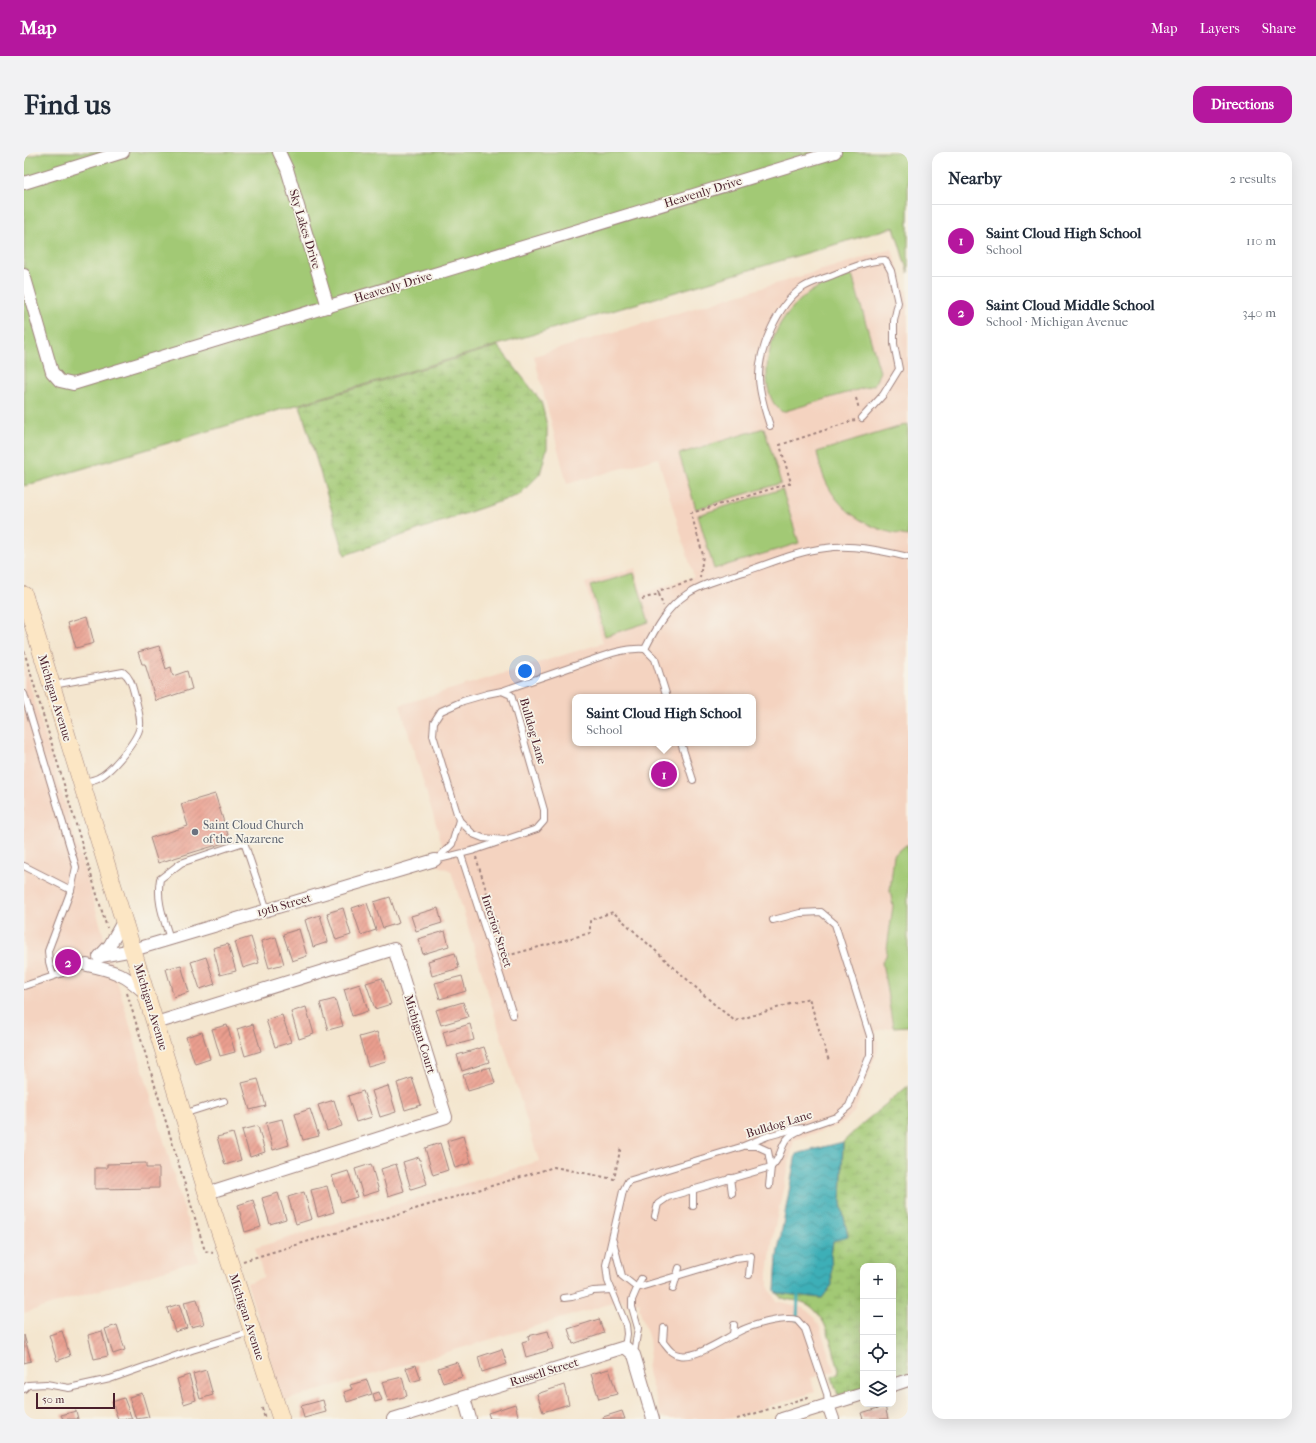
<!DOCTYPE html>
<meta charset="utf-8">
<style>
:root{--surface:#fff;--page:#f2f2f3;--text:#1f2937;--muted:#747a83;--line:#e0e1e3;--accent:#b5179e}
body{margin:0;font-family:"IM FELL French Canon",serif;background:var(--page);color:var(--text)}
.controls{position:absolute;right:12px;bottom:12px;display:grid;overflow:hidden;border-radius:8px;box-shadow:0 4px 16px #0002}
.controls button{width:36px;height:36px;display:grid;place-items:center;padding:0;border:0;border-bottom:1px solid var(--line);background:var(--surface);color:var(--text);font:20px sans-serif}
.scale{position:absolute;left:12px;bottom:10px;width:79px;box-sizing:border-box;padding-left:4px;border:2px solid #4a1f2b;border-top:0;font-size:11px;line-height:14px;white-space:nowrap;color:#4a1f2b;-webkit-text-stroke:3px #f7f3e8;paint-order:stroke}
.you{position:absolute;left:501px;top:519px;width:14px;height:14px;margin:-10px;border:3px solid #fff;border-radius:50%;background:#1a73e8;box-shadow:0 0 0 6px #1a73e833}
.badge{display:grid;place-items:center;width:26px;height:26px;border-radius:50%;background:var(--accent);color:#fff;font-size:13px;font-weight:700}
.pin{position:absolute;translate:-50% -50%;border:2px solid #fff;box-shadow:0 1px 4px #0006}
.popup{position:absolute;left:548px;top:542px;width:184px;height:52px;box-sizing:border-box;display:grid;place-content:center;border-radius:8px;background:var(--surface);filter:drop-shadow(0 1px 3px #0005);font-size:13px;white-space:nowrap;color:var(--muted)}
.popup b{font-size:15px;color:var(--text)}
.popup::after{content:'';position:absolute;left:50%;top:100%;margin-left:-8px;border:8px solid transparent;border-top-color:var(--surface)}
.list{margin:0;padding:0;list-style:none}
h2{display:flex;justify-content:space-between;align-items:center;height:52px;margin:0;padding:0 16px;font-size:17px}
h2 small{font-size:13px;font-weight:400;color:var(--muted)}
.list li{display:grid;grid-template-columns:26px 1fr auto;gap:12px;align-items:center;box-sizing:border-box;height:72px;padding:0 16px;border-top:1px solid var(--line)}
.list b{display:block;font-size:15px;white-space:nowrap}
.list p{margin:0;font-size:13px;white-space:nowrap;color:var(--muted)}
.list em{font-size:13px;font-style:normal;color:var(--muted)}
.icon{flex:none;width:22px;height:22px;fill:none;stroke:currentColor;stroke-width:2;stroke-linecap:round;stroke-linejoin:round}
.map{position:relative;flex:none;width:884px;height:1267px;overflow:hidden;border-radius:12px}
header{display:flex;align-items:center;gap:24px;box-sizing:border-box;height:56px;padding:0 20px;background:var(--accent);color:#fff}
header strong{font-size:19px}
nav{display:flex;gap:22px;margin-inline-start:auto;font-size:14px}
.intro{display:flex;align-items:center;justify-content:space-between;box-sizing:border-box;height:96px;padding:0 24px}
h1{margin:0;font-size:28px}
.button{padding:10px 18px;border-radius:12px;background:var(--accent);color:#fff;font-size:14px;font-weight:700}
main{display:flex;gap:24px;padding:0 24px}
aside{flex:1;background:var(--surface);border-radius:12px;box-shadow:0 4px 16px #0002}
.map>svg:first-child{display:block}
.built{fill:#f4d3c0;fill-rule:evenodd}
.green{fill:#a2c975;stroke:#767450}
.wetland{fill:url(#wetland-marsh);stroke:#767450}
.water{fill:url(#water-waves);stroke:#446771}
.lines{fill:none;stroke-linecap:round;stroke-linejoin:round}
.stream{stroke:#3eafb7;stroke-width:3}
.building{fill:url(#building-hatch)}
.lane-casing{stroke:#9f827d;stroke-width:8}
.street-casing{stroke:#9f827d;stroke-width:14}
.secondary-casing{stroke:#9f827d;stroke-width:18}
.path{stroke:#9f827d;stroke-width:2;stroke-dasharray:3 3;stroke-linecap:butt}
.lane{stroke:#fff;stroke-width:6}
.street{stroke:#fff;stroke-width:12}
.secondary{stroke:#fce6c4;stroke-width:17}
.worship-dot{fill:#6b7280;stroke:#f7f3e8;stroke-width:1.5}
.labels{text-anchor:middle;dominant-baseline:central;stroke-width:3.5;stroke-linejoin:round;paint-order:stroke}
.street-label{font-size:12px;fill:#4a1f2b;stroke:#f7f3e8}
.worship-label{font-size:12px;fill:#5b616d;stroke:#f7f3e8;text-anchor:start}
</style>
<header>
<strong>Map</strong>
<nav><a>Map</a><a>Layers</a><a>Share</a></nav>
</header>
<div class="intro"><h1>Find us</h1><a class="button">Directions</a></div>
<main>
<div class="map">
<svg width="884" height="1267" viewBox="0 0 884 1267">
<defs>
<pattern id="wetland-marsh" width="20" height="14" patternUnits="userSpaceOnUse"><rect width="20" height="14" fill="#a2c975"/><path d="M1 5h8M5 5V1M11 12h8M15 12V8" fill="none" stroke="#8dac65"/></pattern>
<pattern id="water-waves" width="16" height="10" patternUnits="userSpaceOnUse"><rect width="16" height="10" fill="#3eafb7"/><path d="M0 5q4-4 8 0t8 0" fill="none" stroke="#368e95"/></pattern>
<pattern id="building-hatch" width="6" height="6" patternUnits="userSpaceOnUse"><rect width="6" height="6" fill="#ea9f8f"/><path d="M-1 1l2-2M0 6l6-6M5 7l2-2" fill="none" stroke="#c08175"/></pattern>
</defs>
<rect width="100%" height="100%" fill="#f7f3e8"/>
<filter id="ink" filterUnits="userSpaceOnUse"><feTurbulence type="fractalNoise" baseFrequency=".025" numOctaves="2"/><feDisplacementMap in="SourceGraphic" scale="8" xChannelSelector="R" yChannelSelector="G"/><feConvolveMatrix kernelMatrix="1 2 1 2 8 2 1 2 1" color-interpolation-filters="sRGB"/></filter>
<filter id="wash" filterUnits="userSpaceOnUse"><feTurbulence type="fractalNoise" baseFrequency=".012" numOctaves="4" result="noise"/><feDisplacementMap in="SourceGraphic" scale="16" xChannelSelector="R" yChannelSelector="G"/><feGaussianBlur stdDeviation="0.9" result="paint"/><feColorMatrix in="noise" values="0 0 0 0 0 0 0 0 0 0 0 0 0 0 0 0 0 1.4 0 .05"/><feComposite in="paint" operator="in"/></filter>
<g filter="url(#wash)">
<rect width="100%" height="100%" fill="#f4e6cf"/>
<g class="built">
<path d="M868 97 884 147V874L869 875 851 879 854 890 853 900 830 960 820 970 810 975 770 988 750 1078 744 1121V1134L752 1149 780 1156 790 1165 796 1175 810 1219 787 1226 791 1240 704 1267H644L637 1264 623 1218 626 1197 625 1187 615 1156 616 1150 601 1154 599 1148 259 1249 223 1131 240 1125 231 1096 515 1009 427 719 413 713 409 701 417 696 418 692 376 553 579 491 561 431 611 416 618 441 670 425 634 306 543 332 510 204ZM551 545H729V591H551Z"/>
<path d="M0 513 175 1108 0 1161Z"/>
</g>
<g class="green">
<path d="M20 0H884V121L870 75 0 334V6Z"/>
<path d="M828 123 856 220 850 233 758 260C755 257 750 253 748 248 738 227 744 194 755 174 761 163 771 152 781 144 794 133 812 128 828 123Z"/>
<path d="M884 272V384C836 377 801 351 793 300Z"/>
<path d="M740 276 757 331 672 357 655 302Z"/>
<path d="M758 337 775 391 690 417 674 363Z"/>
<path d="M610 421 625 470 581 484 566 434Z"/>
<path d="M882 693H884V874L869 875 858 810 862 804 869 754 866 739 870 703Z"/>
</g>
<g class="wetland">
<path d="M474 194 517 249 523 274V296L516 322 495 343 321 403 276 253Z"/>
<path d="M884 934V1222L869 1227V1114H839V1236L814 1243 808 1225 814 1222 815 1218C808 1196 804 1162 781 1151 772 1147 759 1150 752 1141L798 1146 808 1133 807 1103 809 1089 824 1084 817 1051 819 990 839 971Z"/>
</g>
<path class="water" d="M819 990 817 1051 824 1085 809 1089 807 1103 808 1133 798 1146 752 1141 751 1138 753 1104 772 1002Z"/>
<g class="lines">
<path class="stream" d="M773 1168 774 1141"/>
</g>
<g id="blocks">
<g class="building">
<path d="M63 464 70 491 52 496 44 470Z"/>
<path d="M135 494 142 517 147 515 149 524 163 519 168 537 132 549 121 512H118L114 500Z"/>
<path d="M191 642 206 689 134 711 126 686 164 674 157 652Z"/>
<path d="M366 745 375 771 359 776 350 750Z"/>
<path d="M343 751 352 778 337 783 328 756Z"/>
<path d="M319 756 327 783 312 788 303 761Z"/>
<path d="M414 756 418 771 392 779 387 764Z"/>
<path d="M296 763 304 790 289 795 281 768Z"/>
<path d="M275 777 283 804 268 809 259 782Z"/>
<path d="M421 779 425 794 399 802 394 787Z"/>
<path d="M227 785 235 811 219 816 211 790Z"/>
<path d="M252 785 260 812 245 816 237 789Z"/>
<path d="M204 792 212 819 196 823 189 796Z"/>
<path d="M431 801 435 816 408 824 404 809Z"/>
<path d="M182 805 191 832 176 837 167 810Z"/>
<path d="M157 813 165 840 150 845 142 817Z"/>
<path d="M438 824 442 839 416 847 411 831Z"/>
<path d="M358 826 367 852 351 857 342 831Z"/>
<path d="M336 832 344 859 328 864 320 837Z"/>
<path d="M311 847 319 874 304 878 296 851Z"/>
<path d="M439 850 444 865 417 873 412 858Z"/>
<path d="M282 855 290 882 275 887 267 860Z"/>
<path d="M258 863 267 890 251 895 242 868Z"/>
<path d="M229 872 237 899 221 904 213 877Z"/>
<path d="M446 872 450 888 423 895 419 880Z"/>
<path d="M203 873 211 900 196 904 188 877Z"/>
<path d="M178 880 186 907 171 912 162 885Z"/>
<path d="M353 880 362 909 344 914 335 885Z"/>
<path d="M460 895 465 910 438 919 433 903Z"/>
<path d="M466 915 471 931 444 939 439 923Z"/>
<path d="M388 926 397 953 381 958 373 931Z"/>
<path d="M234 927 242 954 226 958 218 931Z"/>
<path d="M364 934 372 960 356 965 348 939Z"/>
<path d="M339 939 348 965 332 970 324 944Z"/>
<path d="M310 948 318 974 303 979 294 953Z"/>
<path d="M286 957 295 984 279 988 271 962Z"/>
<path d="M258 967 265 993 249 998 242 971Z"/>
<path d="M234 974 241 1000 226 1005 218 978Z"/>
<path d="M209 981 217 1008 201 1013 193 985Z"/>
<path d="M439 984 447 1011 431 1016 423 989Z"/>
<path d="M416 991 424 1018 409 1023 401 996Z"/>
<path d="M395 1005 403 1032 387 1037 379 1010Z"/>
<path d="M122 1011V1016H135V1036L71 1037V1016H83V1012Z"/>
<path d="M347 1012 355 1039 339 1044 331 1017Z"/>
<path d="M372 1012 380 1039 364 1044 357 1017Z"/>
<path d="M324 1019 333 1045 317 1050 308 1024Z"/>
<path d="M303 1034 310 1060 294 1065 287 1038Z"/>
<path d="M280 1040 288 1067 272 1072 264 1045Z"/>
<path d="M254 1041 262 1067 246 1072 238 1046Z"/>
<path d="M229 1048 237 1075 221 1080 214 1053Z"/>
<path d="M173 1147 180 1172 167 1175 160 1150Z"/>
<path d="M155 1152 163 1176 151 1180 143 1156Z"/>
<path d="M575 1167 580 1181 549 1192 544 1177Z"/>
<path d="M93 1173 101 1198 89 1202 81 1177Z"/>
<path d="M38 1179 46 1204 33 1209 25 1183Z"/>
<path d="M78 1179 84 1204 70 1207 64 1183Z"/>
<path d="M524 1179 529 1197 502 1205 498 1190 505 1188 504 1184Z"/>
<path d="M0 1183 7 1209 0 1211Z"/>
<path d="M478 1197 483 1212 458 1220 454 1205Z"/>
<path d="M433 1210 438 1225 419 1231 414 1216Z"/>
<path d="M392 1213 397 1227 387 1230 382 1216Z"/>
<path d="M585 1217 593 1242 575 1247 567 1222Z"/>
<path d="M182 1218 189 1243 176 1247 169 1222Z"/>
<path d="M165 1223 172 1248 160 1252 153 1227Z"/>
<path d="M378 1225 383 1244 364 1249 358 1230Z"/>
<path d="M343 1228 348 1242 323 1250 320 1240 328 1237 326 1233Z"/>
<path d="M540 1233 545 1252 519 1260 513 1242Z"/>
<path d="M355 1240 358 1248 351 1250 349 1242Z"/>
<path d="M118 1241 125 1265 112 1267 105 1245Z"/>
<path d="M100 1246 108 1267H94L88 1250Z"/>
<path d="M299 1248 302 1260 280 1266 277 1254Z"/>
<path d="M491 1252 495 1267H466L464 1261Z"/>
<path d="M861 1254 864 1267H839L837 1261Z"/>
<path d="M52 1259 54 1267H39L37 1263Z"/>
<path d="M598 1259 601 1267H580L579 1265Z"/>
</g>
</g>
</g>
<g filter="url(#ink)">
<use href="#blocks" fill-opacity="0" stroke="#9f827d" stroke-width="1"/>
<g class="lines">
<g class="lane-casing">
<g id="lane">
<path d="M746 274C741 259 736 243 735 227 734 198 754 152 778 136 787 130 799 127 809 123 826 116 843 109 861 108L867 119 874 151 870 169V192L875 217 859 243 838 266"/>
<path d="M621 497C631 477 643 455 663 442 680 431 701 426 720 420 747 411 774 399 802 396 829 392 858 399 884 405"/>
<path d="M29 533 99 520C107 526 108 534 111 544 113 554 117 564 116 574 114 588 87 620 74 626 70 628 64 629 59 630"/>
<path d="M478 539C503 530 528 522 553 513 575 506 598 495 621 497L631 507 643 545"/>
<path d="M0 542 52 715 47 738 24 799 25 810 29 824"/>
<path d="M657 591 669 628"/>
<path d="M437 703 489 863"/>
<path d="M413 707 428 692 435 668"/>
<path d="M411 708 451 698 513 677 520 669V658L487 543 478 539 463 542 439 549 417 559 410 570 409 583 435 668 449 682 459 686 481 688"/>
<path d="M0 714 47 738"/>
<path d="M146 787C140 767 132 749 136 727L157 711 220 690 243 758"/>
<path d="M0 834 63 813"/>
<path d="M159 962 200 949"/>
<path d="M723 994H733L744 999 747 1015"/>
<path d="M747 1015C762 1002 752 988 777 978"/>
<path d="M706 1026 708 1041"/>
<path d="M669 1054V1037"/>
<path d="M631 1064 634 1052 644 1045 747 1015 745 1034"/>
<path d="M589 1089 598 1124 613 1136"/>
<path d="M613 1136 712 1106 727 1104 725 1123"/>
<path d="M649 1137 655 1116"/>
<path d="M540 1146 548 1145 569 1139 587 1138"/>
<path d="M640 1176 639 1190C644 1196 647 1202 655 1203 672 1207 700 1187 714 1180 727 1173 760 1164 773 1168L781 1177 803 1242 804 1253"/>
<path d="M709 1183 710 1173"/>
<path d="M601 1195 603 1182 602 1173 584 1129 582 1113 599 1039 604 1029 717 995 744 984 770 977 780 976 812 965 825 954 846 903V884L811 772 797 760 776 761 749 768"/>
<path d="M610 1201 614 1176 608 1155V1148L617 1127"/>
<path d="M0 1237 4 1233 22 1232 45 1236 86 1227 168 1198 227 1180"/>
</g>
</g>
<g class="street-casing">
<g id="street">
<path d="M255 0 263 17 304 155"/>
<path d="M0 31 99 0"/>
<path d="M0 123 28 220 36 229 49 232 811 0"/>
<path d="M77 804 109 798 146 787 411 708"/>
<path d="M75 805 86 793 100 768"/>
<path d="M63 813C91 819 101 822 122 842"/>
<path d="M132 871 370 797 422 965 183 1041"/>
<path d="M869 1233 884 1228"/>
<path d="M440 1246 446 1267"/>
<path d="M804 1253 809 1267"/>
<path d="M369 1267 601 1195 610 1203 629 1267"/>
<path d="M758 1267 839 1242"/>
</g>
</g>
<g class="secondary-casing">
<path id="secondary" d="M0 443 183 1041 257 1267"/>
</g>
<g class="path">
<path d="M832 246 835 257"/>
<path d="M676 426 679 403 667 361 767 331 756 293 831 268"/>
<path d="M635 442 639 454"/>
<path d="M618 447 635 442 634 439 669 428"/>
<path d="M0 499 83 776"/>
<path d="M452 705 481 800 486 803 566 781V768L589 760 690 852 711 869 785 846 805 909"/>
<path d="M103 841 181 1099 189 1101"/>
<path d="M219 1109 530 1015 590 1027 597 994"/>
<path d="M238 1256 241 1267"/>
<path d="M713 1267 784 1245 787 1246"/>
</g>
<use href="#lane" class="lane"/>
<use href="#street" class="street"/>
<use href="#secondary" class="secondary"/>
</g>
</g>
<circle class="worship-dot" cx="171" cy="680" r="4"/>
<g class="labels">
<g class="street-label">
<text transform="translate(679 40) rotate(-17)">Heavenly Drive</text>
<text transform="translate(281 77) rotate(73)">Sky Lakes Drive</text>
<text transform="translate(369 135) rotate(-17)">Heavenly Drive</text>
<text transform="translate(31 546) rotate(73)">Michigan Avenue</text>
<text transform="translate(509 579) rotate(74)">Bulldog Lane</text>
<text transform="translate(260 753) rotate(-16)">19th Street</text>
<text transform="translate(473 779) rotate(72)">Interior Street</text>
<text transform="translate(127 855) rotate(73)">Michigan Avenue</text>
<text transform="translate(396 882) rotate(73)">Michigan Court</text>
<text transform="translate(755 972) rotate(-17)">Bulldog Lane</text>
<text transform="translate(223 1165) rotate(72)">Michigan Avenue</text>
<text transform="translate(520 1220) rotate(-17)">Russell Street</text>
</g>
<g class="worship-label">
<text x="179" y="673">Saint Cloud Church<tspan x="179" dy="14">of the Nazarene</tspan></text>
</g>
</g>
</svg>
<div class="controls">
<button>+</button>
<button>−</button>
<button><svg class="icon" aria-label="locate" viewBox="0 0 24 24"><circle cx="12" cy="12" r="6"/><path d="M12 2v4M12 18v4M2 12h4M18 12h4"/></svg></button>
<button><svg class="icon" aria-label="layers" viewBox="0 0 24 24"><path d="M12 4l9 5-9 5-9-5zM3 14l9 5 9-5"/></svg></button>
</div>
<div class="scale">50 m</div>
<div class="you"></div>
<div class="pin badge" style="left:640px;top:622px">1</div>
<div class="popup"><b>Saint Cloud High School</b>School</div>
<div class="pin badge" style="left:44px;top:810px">2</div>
</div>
<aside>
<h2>Nearby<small>2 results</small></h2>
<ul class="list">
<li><span class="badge">1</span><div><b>Saint Cloud High School</b><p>School</p></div><em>110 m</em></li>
<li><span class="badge">2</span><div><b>Saint Cloud Middle School</b><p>School · Michigan Avenue</p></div><em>340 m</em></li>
</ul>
</aside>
</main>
